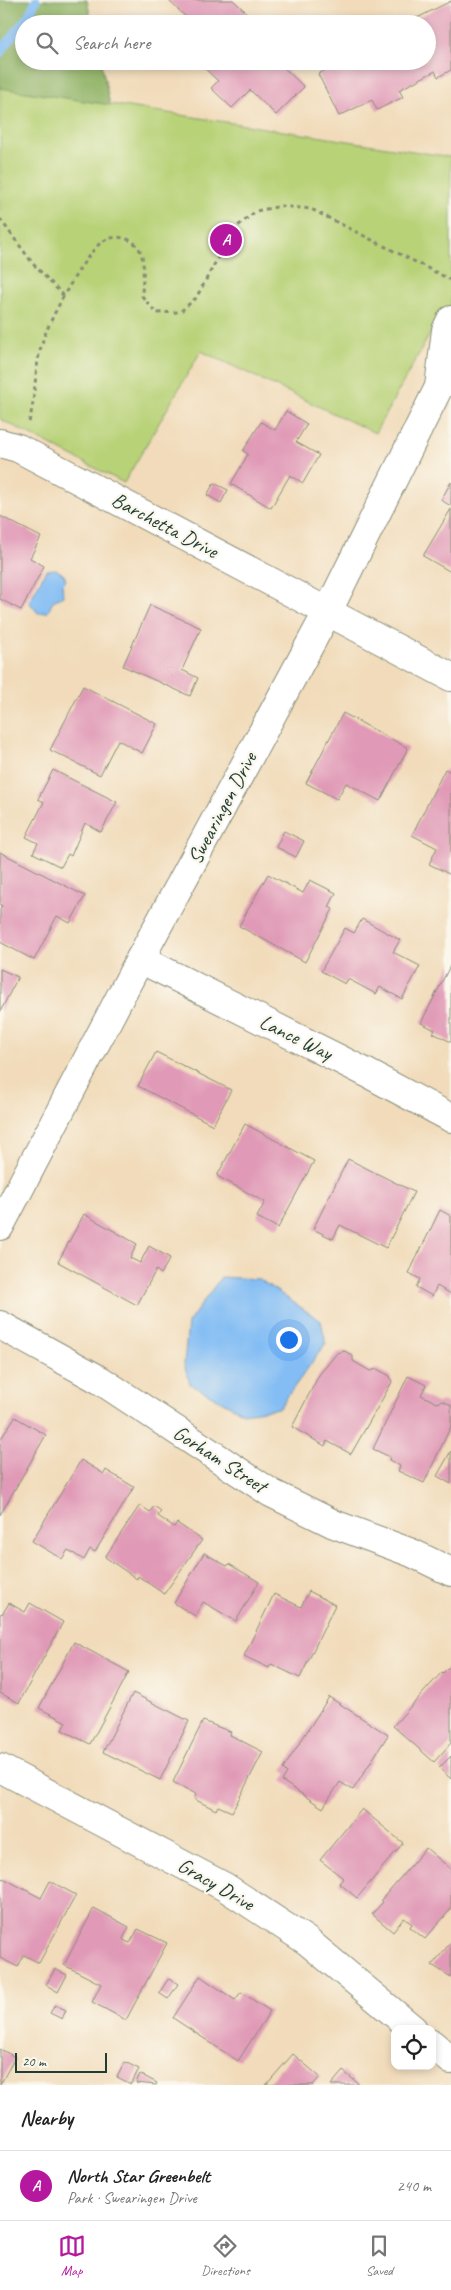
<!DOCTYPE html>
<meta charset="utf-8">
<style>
:root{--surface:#fff;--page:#f6f6f6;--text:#222;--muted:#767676;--line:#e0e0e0;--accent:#b5179e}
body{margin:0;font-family:Caveat,sans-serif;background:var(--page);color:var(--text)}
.controls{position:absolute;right:15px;bottom:15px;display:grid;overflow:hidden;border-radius:10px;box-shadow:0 2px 8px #0003}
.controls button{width:45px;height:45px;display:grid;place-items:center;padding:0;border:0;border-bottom:1px solid var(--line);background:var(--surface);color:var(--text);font:25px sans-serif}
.scale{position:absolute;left:15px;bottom:12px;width:92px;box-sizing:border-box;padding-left:5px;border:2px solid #1f3d34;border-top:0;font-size:14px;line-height:18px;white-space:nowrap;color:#1f3d34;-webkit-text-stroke:4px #fbf7ec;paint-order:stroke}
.you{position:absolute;left:288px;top:1339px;width:18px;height:18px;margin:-12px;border:4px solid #fff;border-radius:50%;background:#1a73e8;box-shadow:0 0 0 8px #1a73e833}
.badge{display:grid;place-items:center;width:32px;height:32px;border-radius:50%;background:var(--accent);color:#fff;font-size:16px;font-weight:700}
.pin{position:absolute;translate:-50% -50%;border:2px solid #fff;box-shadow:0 1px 5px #0006}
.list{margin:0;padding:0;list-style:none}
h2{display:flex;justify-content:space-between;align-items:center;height:65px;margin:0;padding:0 20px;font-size:21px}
h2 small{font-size:16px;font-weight:400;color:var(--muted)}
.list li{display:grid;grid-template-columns:32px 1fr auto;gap:15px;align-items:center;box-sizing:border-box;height:70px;padding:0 20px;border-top:1px solid var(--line)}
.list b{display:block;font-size:19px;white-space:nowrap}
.list p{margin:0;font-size:16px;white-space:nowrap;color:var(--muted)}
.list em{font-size:16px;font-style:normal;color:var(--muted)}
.icon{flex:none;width:28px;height:28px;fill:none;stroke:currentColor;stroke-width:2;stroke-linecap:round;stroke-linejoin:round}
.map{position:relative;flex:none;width:451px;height:2085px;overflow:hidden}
.search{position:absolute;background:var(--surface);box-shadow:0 2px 8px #0003;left:15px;right:15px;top:15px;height:55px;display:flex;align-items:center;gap:12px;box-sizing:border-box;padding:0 18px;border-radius:28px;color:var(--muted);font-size:19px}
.sheet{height:135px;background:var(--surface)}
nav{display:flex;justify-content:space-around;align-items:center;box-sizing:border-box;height:70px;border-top:1px solid var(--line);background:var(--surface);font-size:14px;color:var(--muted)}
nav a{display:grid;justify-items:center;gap:2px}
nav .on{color:var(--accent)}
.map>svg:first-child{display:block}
.green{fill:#b8d277;stroke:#6c8856}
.forest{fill:#92b468;stroke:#58784e}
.water{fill:#83bdf4;stroke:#517d94}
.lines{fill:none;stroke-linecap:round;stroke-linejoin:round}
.stream{stroke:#83bdf4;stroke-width:9}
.building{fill:#e099b6}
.minor-casing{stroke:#888c77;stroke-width:30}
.path{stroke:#888c77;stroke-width:3;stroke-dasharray:4 4;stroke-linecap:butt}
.minor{stroke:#fff;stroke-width:28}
.labels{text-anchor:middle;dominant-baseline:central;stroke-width:4.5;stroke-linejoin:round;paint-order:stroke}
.street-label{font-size:21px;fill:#1f3d34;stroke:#fbf7ec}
</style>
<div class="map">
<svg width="451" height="2085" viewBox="0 0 451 2085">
<rect width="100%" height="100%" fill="#fbf7ec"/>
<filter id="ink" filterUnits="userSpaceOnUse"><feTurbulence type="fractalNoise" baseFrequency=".02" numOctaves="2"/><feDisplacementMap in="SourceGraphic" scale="10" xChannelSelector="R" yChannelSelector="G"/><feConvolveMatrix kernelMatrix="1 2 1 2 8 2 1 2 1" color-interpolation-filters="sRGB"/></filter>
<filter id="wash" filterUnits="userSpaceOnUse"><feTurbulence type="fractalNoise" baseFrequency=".0096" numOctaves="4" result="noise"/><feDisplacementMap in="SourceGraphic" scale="20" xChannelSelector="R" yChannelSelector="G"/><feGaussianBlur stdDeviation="1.12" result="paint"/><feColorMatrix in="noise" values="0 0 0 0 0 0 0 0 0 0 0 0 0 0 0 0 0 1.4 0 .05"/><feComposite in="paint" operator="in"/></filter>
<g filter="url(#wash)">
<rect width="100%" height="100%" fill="#f1dbba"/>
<path class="green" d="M0 87 451 157V326L436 323 375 433 201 351 124 483 0 419Z"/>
<path class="forest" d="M0 0H87L92 24H24V61H101L110 105 0 88Z"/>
<g class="water">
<path d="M56 569 64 575 66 580 62 584 63 596 53 601 48 612 38 613 29 602 46 570Z"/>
<path d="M221 1277 259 1279 321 1321 326 1343 279 1408 243 1413 190 1384 184 1364 188 1323Z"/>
</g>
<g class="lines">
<path class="stream" d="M0 53 30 13 36 0"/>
</g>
<g id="blocks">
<g class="building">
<path d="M168 0H233L246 12 236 23 237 24H181L187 18Z"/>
<path d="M451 1V70L438 77 435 71 399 90 403 97 377 110 372 100 339 116 318 74 337 64 335 61H427V24H405Z"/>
<path d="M195 61H266L271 67 277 61 304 87 276 115 250 90 232 108 211 88 218 81 200 64 199 65Z"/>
<path d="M286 411 307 424 296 442 319 455 303 483 290 475 271 508 231 484 248 454 243 451 261 422 275 430Z"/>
<path d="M451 482V506L441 500Z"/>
<path d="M214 483 228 490 221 503 207 495Z"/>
<path d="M451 509V572L423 556Z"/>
<path d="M0 516 41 537 30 558 44 566 21 610 0 599Z"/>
<path d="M150 605 201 628 182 670 198 678 190 696 123 666Z"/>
<path d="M83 686 157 724 142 753 118 740 100 775 50 750Z"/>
<path d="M343 713 408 748 380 801 346 783 337 799 306 783Z"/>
<path d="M445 769 451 772V875L429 864 437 848 412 835Z"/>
<path d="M53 770 117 802 101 832 85 823 71 856 68 854 61 867 33 853 38 843 26 837 44 802 38 799Z"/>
<path d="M284 831 304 841 296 857 276 847Z"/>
<path d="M0 852 85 896 70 923 57 916 34 960 0 942V910L2 906 0 905Z"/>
<path d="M268 874 303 893 310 880 336 893 329 907 333 909 305 962 239 926Z"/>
<path d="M362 919 400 940 393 952 420 966 402 999 380 987 376 994 348 979 345 984 321 971 345 928 354 933Z"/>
<path d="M451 964V1042L433 1033 435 1030 421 1023Z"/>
<path d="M0 969 18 977 0 1012Z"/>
<path d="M156 1052 231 1090 213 1125 138 1086Z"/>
<path d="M245 1124 314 1161 278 1228 257 1217 265 1202 217 1176Z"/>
<path d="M348 1159 414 1192 386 1248 340 1225 333 1239 313 1229Z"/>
<path d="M440 1210 451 1216V1294L437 1286 432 1296 416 1287 420 1279 409 1273Z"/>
<path d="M84 1214 137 1244 130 1258 140 1263 149 1246 170 1258 161 1274 156 1270 137 1305 58 1262Z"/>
<path d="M345 1351 353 1356V1361L370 1371 377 1369 390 1376 392 1382 351 1454 327 1441 325 1446 292 1427 319 1375 337 1353Z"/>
<path d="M408 1376 426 1385 421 1395 437 1403 443 1401 451 1405V1426L424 1483 398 1471 400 1466 389 1460 390 1457 373 1449Z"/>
<path d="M15 1417 46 1435 0 1515V1440Z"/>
<path d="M451 1451V1484L437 1476Z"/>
<path d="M81 1460 104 1474 106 1470 134 1487 95 1552 90 1549 84 1560 68 1550 62 1559 32 1541Z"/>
<path d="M140 1505 150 1512 154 1506 161 1511 158 1516 174 1527 177 1523 202 1540 164 1594 138 1576 137 1579 105 1557Z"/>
<path d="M204 1553 227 1566 229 1564 259 1582 236 1621 203 1602 195 1616 174 1603Z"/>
<path d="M309 1591 335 1605 300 1678 271 1664 269 1668 244 1656 274 1594 301 1607Z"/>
<path d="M9 1603 25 1612 30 1603 63 1622 19 1703 0 1693V1614L3 1613Z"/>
<path d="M74 1642 129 1672 90 1744 62 1730 66 1722 39 1708Z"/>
<path d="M451 1665V1743L434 1762 393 1726 442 1672 443 1673Z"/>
<path d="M133 1693 189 1721 160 1780 103 1752Z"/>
<path d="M329 1697 388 1735 353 1790 340 1782 323 1808 282 1781 287 1773 283 1769Z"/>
<path d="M203 1721 231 1732 230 1735 263 1752 232 1812 218 1806 216 1810 194 1799 196 1794 173 1782Z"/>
<path d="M451 1756V1779L439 1768Z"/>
<path d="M362 1809 403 1843 357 1898 339 1883 343 1878 320 1860Z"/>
<path d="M426 1848 451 1869V1909L425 1939 410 1927 412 1924 404 1918 393 1932 372 1914 383 1902 381 1900Z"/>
<path d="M3 1878 41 1898 50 1881 76 1895 39 1963 24 1955 18 1967 0 1958V1885Z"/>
<path d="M94 1908 129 1927 123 1939 125 1941 130 1943 138 1929 167 1943 126 2020 92 2002 101 1984 64 1965Z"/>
<path d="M451 1942V1977L432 1965Z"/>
<path d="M55 1969 67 1975 58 1992 46 1985Z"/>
<path d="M200 1976 235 2000 241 1992 270 2011 238 2061 173 2018Z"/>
<path d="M169 1978 178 1984 168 1999 159 1993Z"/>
<path d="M55 2005 66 2010 62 2019 50 2013Z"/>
<path d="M0 2049 15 2057 0 2085Z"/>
<path d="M293 2054 320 2077 313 2085H266Z"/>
<path d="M125 2062 139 2069 131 2084 117 2077Z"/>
<path d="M343 2071 360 2085H331Z"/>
<path d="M140 2074 157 2083 156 2085 136 2083Z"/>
</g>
</g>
</g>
<g filter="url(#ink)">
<use href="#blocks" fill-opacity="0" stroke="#888c77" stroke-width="1"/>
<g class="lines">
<g class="minor-casing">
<g id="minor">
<path d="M439 387 446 330 451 320"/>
<path d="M0 443 18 448 451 677"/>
<path d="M140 959 367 1073 451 1118"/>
<path d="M0 1226 140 959 328 611 439 387 451 374"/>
<path d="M0 1325 100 1380 271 1493 334 1524 412 1553 451 1572"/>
<path d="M0 1768 225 1887 307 1941 413 2029"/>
<path d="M432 2044 451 2060"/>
</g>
</g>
<g class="path">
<path d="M0 219 34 265 64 296"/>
<path d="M29 422C36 397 34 369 42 343 48 322 84 254 102 242 109 237 119 236 127 239 150 247 142 277 142 296L156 313 180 312 196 298 233 230 256 211 281 206 311 209 451 280"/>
</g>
<use href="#minor" class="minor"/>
</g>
</g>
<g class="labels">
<g class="street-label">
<text transform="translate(165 525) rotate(28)">Barchetta Drive</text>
<text transform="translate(222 808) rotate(-62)">Swearingen Drive</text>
<text transform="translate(296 1037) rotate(26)">Lance Way</text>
<text transform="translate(220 1459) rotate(33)">Gorham Street</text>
<text transform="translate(216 1884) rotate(30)">Gracy Drive</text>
</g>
</g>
</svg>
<div class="controls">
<button><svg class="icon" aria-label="locate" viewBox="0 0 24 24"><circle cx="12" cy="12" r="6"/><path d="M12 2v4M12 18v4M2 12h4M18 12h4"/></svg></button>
</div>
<div class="scale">20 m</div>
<div class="you"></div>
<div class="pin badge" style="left:226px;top:240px">A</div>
<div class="search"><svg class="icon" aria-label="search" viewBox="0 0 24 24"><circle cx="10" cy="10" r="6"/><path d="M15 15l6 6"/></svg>Search here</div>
</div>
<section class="sheet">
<h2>Nearby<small></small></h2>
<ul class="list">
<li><span class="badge">A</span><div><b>North Star Greenbelt</b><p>Park · Swearingen Drive</p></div><em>240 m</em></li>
</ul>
</section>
<nav>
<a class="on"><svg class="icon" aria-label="map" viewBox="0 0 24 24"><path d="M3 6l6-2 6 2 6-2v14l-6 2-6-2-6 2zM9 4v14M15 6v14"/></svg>Map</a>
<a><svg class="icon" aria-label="directions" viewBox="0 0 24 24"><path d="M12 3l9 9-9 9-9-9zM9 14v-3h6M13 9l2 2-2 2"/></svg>Directions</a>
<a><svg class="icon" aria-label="saved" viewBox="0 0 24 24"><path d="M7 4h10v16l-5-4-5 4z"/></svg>Saved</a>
</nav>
